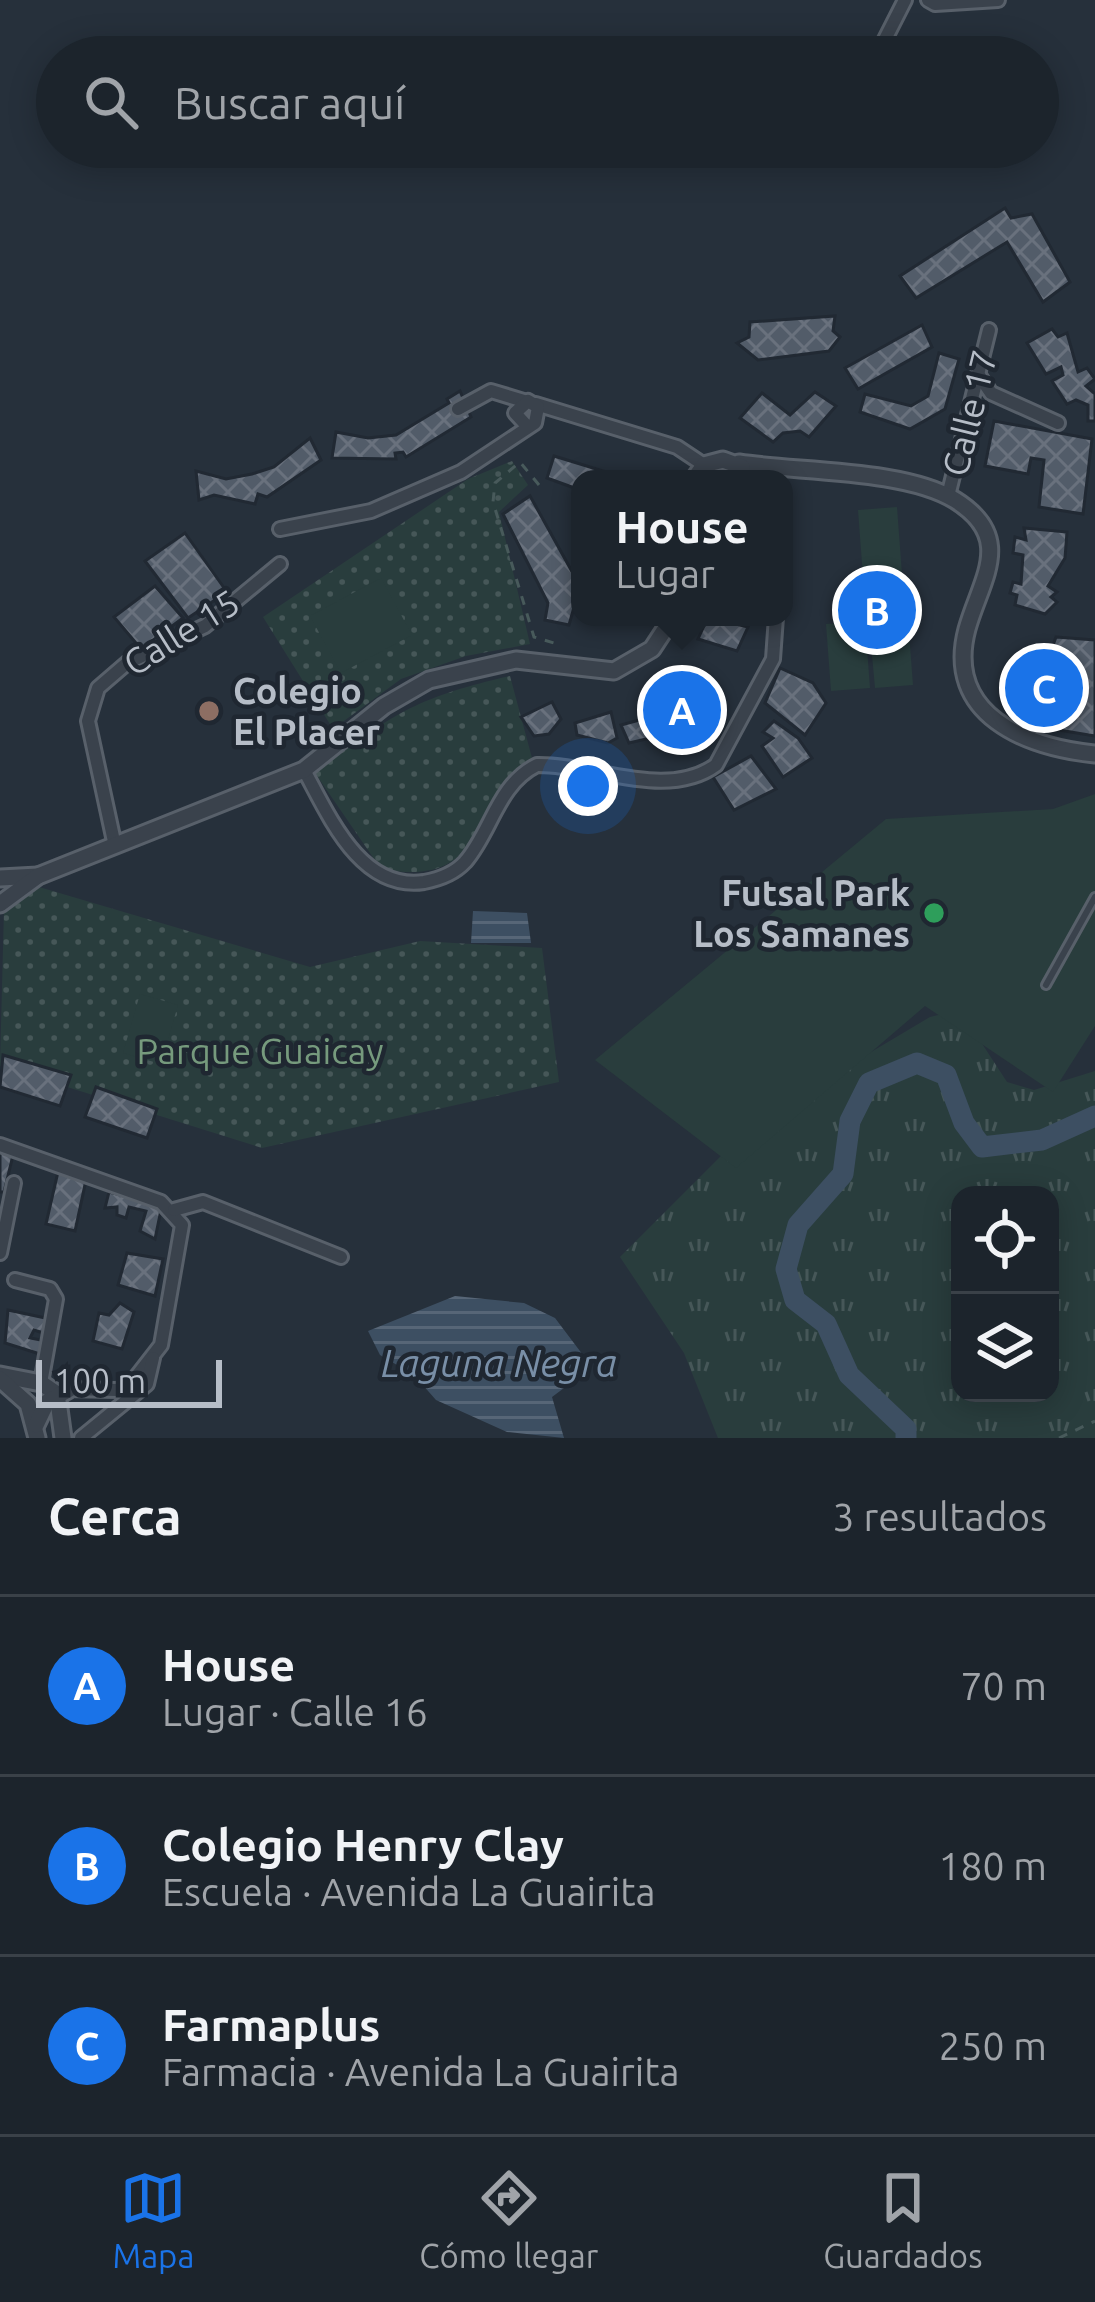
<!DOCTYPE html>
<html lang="es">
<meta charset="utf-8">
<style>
:root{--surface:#1c242c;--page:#293038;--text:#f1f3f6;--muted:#a0a4a9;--line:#3a4148;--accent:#1a73e8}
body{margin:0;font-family:Ubuntu,sans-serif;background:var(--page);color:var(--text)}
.controls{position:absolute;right:36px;bottom:36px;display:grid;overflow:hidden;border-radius:24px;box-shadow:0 6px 30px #0003}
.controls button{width:108px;height:108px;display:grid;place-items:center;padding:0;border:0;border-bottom:3px solid var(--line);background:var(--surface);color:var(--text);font:60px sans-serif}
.scale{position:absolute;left:36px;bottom:30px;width:186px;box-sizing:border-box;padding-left:12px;border:6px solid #b6bdc7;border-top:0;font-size:33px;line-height:42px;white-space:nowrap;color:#b6bdc7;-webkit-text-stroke:9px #1f2731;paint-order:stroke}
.you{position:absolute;left:588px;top:786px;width:42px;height:42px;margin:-30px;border:9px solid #fff;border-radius:50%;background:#1a73e8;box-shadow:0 0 0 18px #1a73e833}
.badge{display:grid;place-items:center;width:78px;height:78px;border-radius:50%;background:var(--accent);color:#fff;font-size:39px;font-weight:700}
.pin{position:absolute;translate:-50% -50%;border:6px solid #fff;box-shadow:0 3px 12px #0006}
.popup{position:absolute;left:571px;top:470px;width:222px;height:156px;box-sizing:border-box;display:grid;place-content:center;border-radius:24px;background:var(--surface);filter:drop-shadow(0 3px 9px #0005);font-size:39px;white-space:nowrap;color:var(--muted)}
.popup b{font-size:45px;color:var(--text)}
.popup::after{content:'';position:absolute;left:50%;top:100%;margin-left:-24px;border:24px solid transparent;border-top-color:var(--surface)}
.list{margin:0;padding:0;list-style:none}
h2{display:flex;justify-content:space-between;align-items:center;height:156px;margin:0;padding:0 48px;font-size:51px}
h2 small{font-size:39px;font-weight:400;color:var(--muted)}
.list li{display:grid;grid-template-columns:78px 1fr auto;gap:36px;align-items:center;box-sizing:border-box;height:180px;padding:0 48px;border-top:3px solid var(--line)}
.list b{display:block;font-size:45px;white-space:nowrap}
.list p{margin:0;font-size:39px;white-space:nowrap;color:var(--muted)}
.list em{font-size:39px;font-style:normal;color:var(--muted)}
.icon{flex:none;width:66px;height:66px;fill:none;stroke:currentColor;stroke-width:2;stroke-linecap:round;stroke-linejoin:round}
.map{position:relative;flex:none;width:1095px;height:1438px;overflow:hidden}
.search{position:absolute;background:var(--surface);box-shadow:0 6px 30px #0003;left:36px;right:36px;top:36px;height:132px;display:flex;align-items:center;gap:30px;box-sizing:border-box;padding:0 42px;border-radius:66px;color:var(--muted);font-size:45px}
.sheet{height:696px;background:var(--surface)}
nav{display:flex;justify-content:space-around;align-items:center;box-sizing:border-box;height:168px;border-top:3px solid var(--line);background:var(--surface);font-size:33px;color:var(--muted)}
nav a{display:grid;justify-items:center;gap:6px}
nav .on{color:var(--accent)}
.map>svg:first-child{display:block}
.grass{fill:url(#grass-tufts);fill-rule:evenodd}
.park{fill:url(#park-dots)}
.pitch{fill:#293d3d}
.water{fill:url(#water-rules)}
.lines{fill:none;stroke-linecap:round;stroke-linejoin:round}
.river{stroke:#3d4f62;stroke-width:21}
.building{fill:url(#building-cross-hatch);stroke:#212933;stroke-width:3}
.service-casing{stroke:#58606a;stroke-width:12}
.minor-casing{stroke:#58606a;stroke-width:18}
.tertiary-casing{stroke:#58606a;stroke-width:21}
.path{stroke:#485a5b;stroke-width:3;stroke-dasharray:9 9;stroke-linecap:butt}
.service{stroke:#3a424c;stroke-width:6}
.minor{stroke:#3a424c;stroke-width:12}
.tertiary{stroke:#3a424c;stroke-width:15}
.education-dot{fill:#8d6e63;stroke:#1f2731;stroke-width:4.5}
.leisure-dot{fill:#2e9e5b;stroke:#1f2731;stroke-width:4.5}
.labels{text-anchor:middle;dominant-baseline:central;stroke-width:9;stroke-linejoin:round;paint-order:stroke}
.street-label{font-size:36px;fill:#b6bdc7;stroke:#1f2731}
.poi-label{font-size:36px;font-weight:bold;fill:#b6bdc7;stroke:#1f2731;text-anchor:start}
.park-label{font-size:36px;fill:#769a7d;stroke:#1f2731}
.water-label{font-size:39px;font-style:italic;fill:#798fa7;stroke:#1f2731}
</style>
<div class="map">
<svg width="1095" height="1438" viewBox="0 0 1095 1438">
<defs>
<pattern id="grass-tufts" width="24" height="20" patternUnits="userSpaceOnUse" patternTransform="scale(3)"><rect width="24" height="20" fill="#293d3d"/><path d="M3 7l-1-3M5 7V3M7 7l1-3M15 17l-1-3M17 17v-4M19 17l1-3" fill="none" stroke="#465758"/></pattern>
<pattern id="park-dots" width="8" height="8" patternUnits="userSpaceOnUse" patternTransform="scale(3)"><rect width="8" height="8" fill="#293d3d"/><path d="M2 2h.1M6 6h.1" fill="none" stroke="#465758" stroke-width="1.8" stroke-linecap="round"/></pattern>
<pattern id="water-rules" width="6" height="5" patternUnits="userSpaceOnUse" patternTransform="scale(3)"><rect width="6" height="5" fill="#3d4f62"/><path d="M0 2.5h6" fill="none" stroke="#576677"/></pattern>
<pattern id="building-cross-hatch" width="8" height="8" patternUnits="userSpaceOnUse" patternTransform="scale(3)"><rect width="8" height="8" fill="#525c69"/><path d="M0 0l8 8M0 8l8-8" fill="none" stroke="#69717d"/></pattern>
</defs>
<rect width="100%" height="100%" fill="#26303b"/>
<path class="grass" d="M943 1014 977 1036 1007 1082 1034 1090 1095 1071V1438H718L684 1353 620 1257 757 1120 930 1017ZM960 1195H1050V1393H960Z"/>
<g class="park">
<path d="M512 461 528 485 499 512 530 644 466 656 401 679 333 729 263 617 468 479Z"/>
<path d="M510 676 532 758C469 816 484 888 381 869L315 773C390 715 417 697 510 676Z"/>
<path d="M39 887 310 967 420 941 542 948 559 1082 262 1148 0 1066 4 909Z"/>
</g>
<g class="pitch">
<path d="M897 507 902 574 863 577 858 510Z"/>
<path d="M381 578 412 635 341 673 310 616Z"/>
<path d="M908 619 913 685 875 688 869 622Z"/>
<path d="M865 621 870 688 831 691 826 624Z"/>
<path d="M1095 794V1026L1053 1092 925 1006 736 1168 595 1060 886 819 1053 809Z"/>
<path d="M140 994 178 1005 161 1064 123 1053Z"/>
</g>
<g class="water">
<path d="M473 911 527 913 531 943H471Z"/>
<path d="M455 1296 524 1303 555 1318 592 1367 552 1397 564 1438 507 1432 436 1400 414 1375 380 1355 368 1331Z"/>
</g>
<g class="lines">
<path class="river" d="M906 1438V1429L849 1375 826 1324 795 1300 786 1269 798 1225 843 1174 850 1121 869 1083 917 1063 946 1075 964 1123 982 1147 1042 1140 1095 1116"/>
</g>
<g class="building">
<path d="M1005 208 1011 218 1032 214 1070 282 1043 302 1007 242 916 298 900 276Z"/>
<path d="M835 316 833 331 840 337 829 351 758 360 737 343 749 337 750 322Z"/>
<path d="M922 325 932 347 858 389 845 368Z"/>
<path d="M1052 329 1058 337 1067 333 1078 372 1087 368 1095 379 1086 386 1095 394V421H1088V405L1076 400 1067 404 1052 381 1063 375 1061 367 1046 374 1027 343Z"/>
<path d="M939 353 959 359 945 409 910 429 860 412 865 394 911 406 928 396Z"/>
<path d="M460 391 471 417 406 457 403 452 395 453 396 459 332 458 336 432 368 438 396 435 449 403 447 399Z"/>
<path d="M815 392 836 406 809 437 800 431 783 433 773 442 740 418 762 393 790 415Z"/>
<path d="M994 421 1092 439 1083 514 1039 507 1044 460 1031 458 1028 474 985 466Z"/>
<path d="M310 438 321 460 267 497 258 494 255 504 214 495 199 500 196 471 226 479 252 474 274 467Z"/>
<path d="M554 456 629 479H580V490L547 478Z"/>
<path d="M530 496 580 586 569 625 545 620 548 603 503 514Z"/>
<path d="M1024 528 1067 532 1065 558 1048 586 1057 592 1051 597 1057 602 1045 614 1015 605 1017 595 1010 593 1013 582 1021 584 1023 555 1013 553 1015 537 1026 540Z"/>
<path d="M185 533 227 592 188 618 145 561Z"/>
<path d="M155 586 183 618 141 649 114 617Z"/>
<path d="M708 617 748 627 737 651 698 639Z"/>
<path d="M1056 637 1095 640V736L1047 728 1028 714Z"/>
<path d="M780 668 813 683 826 703 805 735 765 703Z"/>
<path d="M675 683 710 727 698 736 694 730 686 735 654 693Z"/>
<path d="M552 702 561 719 549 734 534 736 521 717Z"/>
<path d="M611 712 617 738 608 743 577 735 575 723Z"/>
<path d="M654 716 680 748 671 753 650 738 629 743 621 725Z"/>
<path d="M774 721 798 738 812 758 783 777 762 746 773 738 763 732Z"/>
<path d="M751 756 776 789 734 810 713 777Z"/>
<path d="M3 1055 71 1075 60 1106 0 1087Z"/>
<path d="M96 1087 157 1109 147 1138 85 1117Z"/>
<path d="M0 1149 14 1151 4 1192H0Z"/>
<path d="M58 1172 86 1180 75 1231 46 1224Z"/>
<path d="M109 1192 162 1205 155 1239 140 1231 146 1211 129 1207 126 1218 117 1215V1207L105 1208Z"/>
<path d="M127 1253 163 1259 155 1296 118 1285Z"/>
<path d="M120 1303 134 1312 122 1349 93 1341 99 1313 109 1315Z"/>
<path d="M8 1310 50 1319 47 1334 34 1330 30 1338 46 1341 43 1355 5 1343Z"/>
</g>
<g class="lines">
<g class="service-casing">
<path id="service" d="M1046 985 1095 897"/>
</g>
<g class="minor-casing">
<g id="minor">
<path d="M928 0 935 4 998 0"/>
<path d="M876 57 905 0"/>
<path d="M978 374 991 393 1058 423"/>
<path d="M536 404 677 447 704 465"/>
<path d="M458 409 491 391 524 401"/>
<path d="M948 496 989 330"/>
<path d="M280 529 371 511 461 472 535 423 538 407 528 401 515 413 527 426"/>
<path d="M304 770C330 818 361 891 424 882 440 879 454 874 465 862 492 831 497 785 537 765 593 764 667 801 716 765L773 659 776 617"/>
<path d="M115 846 88 721 98 688 127 663 205 626 280 564"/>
<path d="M0 1145 161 1202 182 1225 161 1345 133 1381 118 1390 64 1389"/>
<path d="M174 1210 203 1202 341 1257"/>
<path d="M0 1253 14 1183"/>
<path d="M15 1280 50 1289 56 1299 41 1383"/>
<path d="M81 1438 147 1384 153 1358"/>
</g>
</g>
<g class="tertiary-casing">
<g id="tertiary">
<path d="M739 463C798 472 905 469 955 500 1016 538 981 579 967 629 944 715 1026 747 1095 754"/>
<path d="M694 479 704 465 723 460 742 467 740 479"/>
<path d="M0 878 38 876"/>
<path d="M0 904 38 876 304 770 384 706 429 680 516 660 614 671 652 649 673 617"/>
<path d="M0 1375 41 1383 57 1394 63 1438"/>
<path d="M0 1379 28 1404 37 1438"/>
<path d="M36 1425 47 1402 68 1390"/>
</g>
</g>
<g class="path">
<path d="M539 485 520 462 495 483 493 502 534 637 554 643"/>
<path d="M1059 1438 1095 1421"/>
</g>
<use href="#service" class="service"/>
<use href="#minor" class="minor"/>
<use href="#tertiary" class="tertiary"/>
</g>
<circle class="education-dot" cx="209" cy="711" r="12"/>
<circle class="leisure-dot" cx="934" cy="913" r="12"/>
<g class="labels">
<g class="street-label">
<text transform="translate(969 413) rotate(-76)">Calle 17</text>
<text transform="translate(181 632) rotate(-32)">Calle 15</text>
</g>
<g class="poi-label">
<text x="233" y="690">Colegio<tspan x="233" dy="41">El Placer</tspan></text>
<text x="910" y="892" text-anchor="end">Futsal Park<tspan x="910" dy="41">Los Samanes</tspan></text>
</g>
<g class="park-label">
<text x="260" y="1050">Parque Guaicay</text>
</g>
<g class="water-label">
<text x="499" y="1362">Laguna Negra</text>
</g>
</g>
</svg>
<div class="controls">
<button><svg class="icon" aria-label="locate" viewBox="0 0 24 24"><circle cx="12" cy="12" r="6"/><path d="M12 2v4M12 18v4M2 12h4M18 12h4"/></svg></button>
<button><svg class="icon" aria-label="layers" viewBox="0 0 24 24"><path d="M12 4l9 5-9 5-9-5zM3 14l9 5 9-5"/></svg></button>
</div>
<div class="scale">100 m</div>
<div class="you"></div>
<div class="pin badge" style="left:682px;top:710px">A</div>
<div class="popup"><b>House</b>Lugar</div>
<div class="pin badge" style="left:877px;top:610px">B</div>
<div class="pin badge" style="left:1044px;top:688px">C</div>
<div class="search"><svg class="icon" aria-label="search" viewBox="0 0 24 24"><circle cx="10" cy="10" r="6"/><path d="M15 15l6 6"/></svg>Buscar aquí</div>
</div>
<section class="sheet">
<h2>Cerca<small>3 resultados</small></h2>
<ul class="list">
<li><span class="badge">A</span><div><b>House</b><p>Lugar · Calle 16</p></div><em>70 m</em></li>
<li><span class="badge">B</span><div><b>Colegio Henry Clay</b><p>Escuela · Avenida La Guairita</p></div><em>180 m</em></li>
<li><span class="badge">C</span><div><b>Farmaplus</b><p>Farmacia · Avenida La Guairita</p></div><em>250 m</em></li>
</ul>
</section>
<nav>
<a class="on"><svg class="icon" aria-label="map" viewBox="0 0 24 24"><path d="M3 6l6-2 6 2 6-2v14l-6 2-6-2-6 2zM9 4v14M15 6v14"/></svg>Mapa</a>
<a><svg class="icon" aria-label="directions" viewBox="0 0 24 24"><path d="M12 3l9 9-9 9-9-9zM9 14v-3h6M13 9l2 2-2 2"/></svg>Cómo llegar</a>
<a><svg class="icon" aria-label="saved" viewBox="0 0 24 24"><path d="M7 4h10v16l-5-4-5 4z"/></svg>Guardados</a>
</nav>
